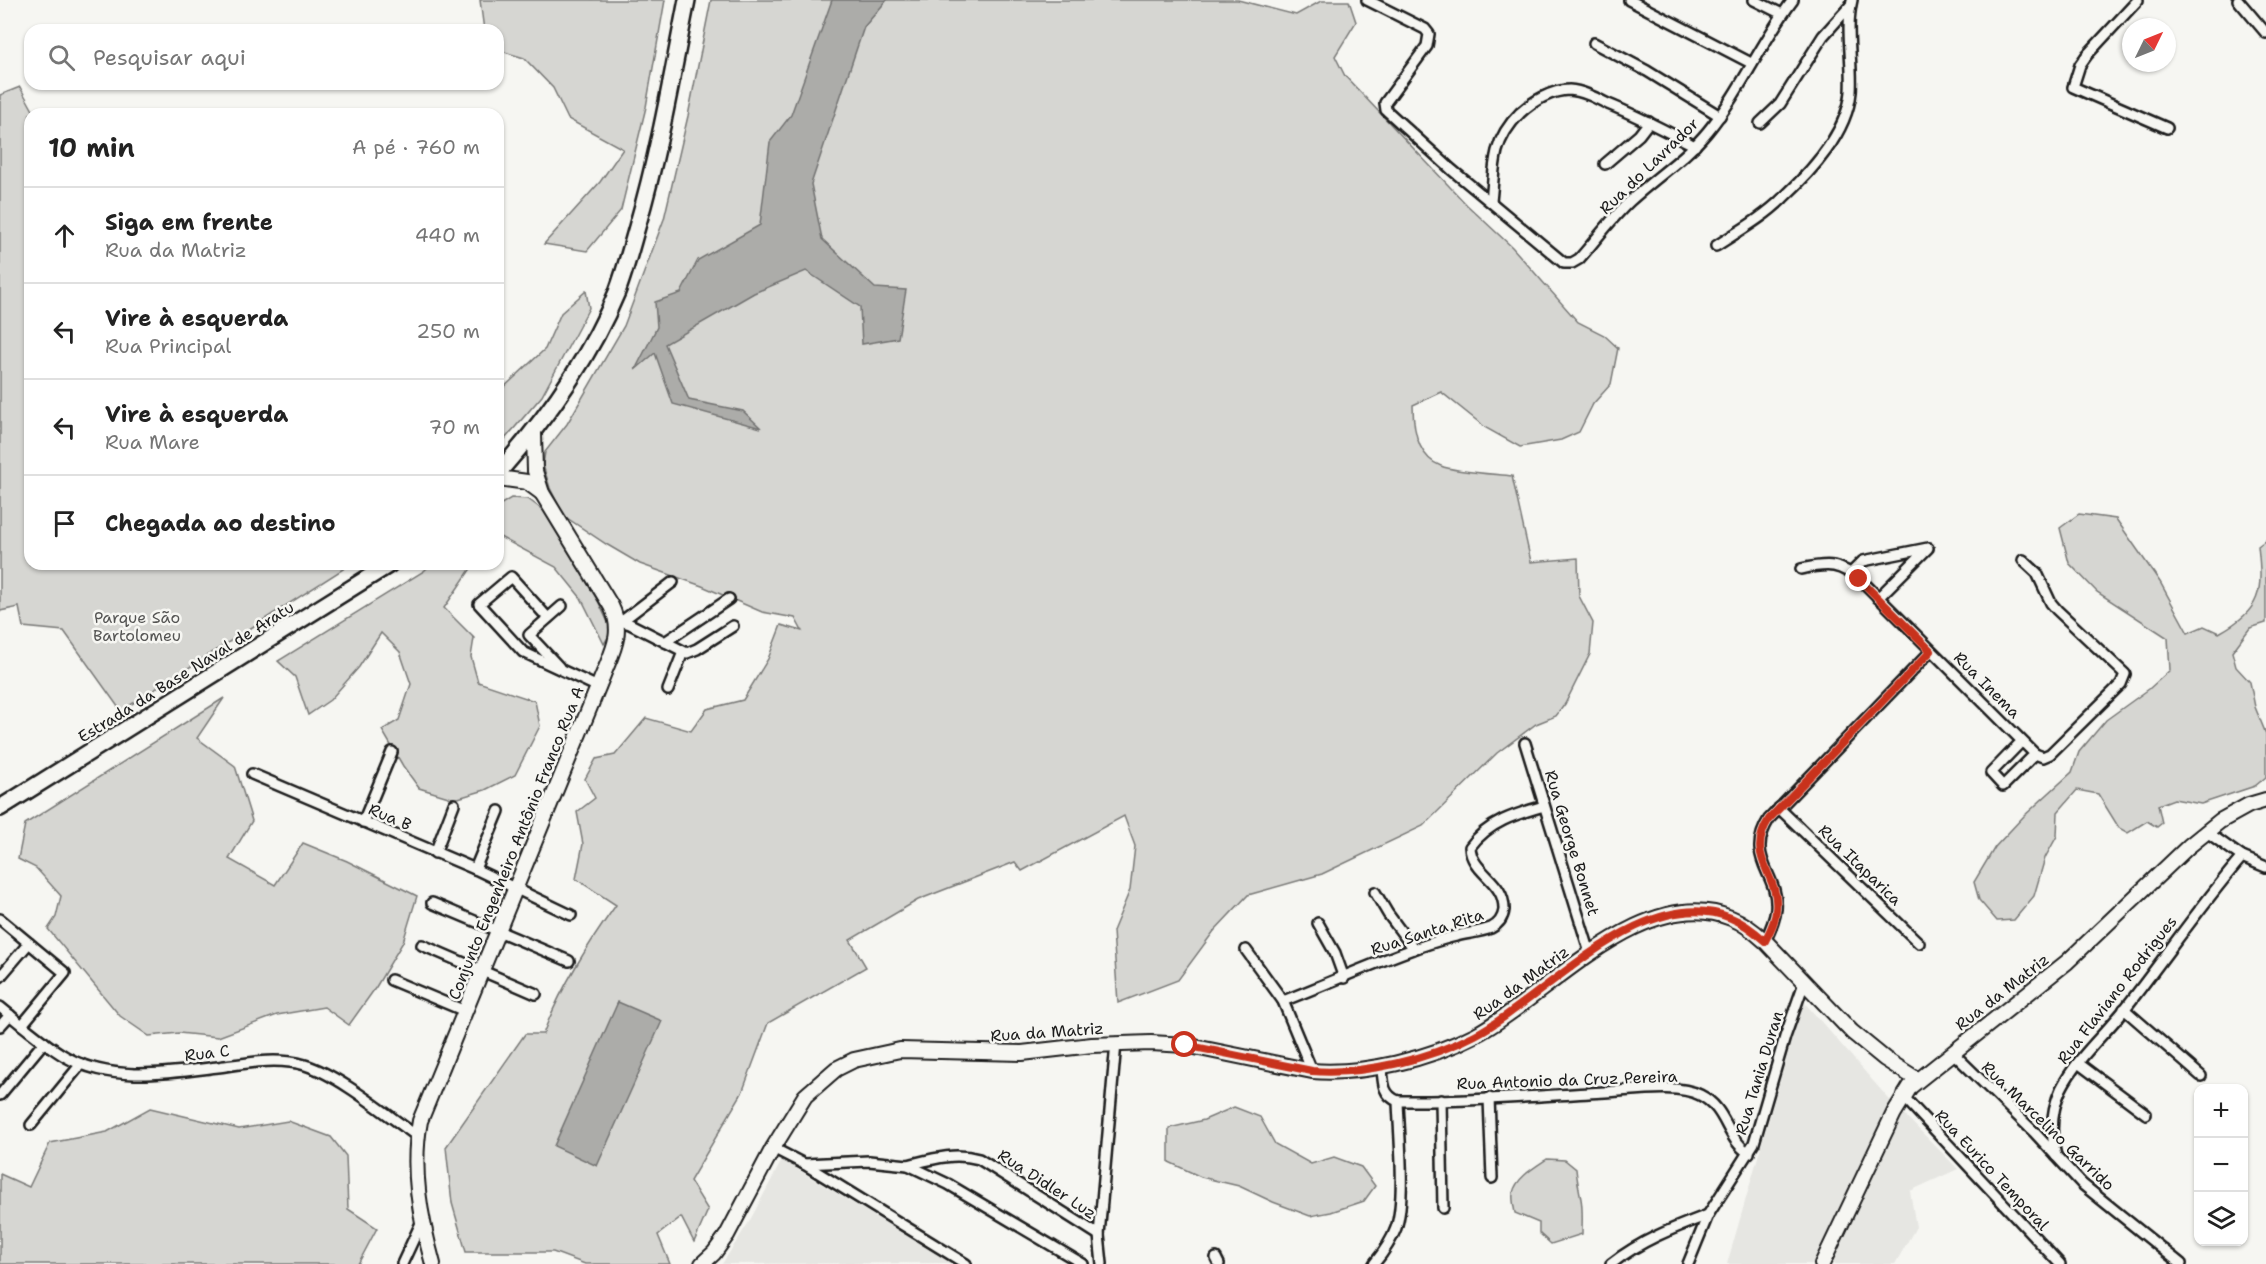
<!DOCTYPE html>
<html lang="pt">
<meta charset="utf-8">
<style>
:root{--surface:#fff;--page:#f6f6f6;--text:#222;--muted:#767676;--line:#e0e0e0}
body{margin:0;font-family:"Shantell Sans",sans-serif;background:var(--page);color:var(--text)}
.controls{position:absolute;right:18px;bottom:18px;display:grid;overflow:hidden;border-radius:12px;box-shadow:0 2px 4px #0004}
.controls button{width:54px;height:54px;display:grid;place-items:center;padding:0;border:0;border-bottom:2px solid var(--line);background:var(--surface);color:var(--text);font:30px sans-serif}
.compass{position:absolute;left:2122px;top:18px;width:54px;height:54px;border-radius:50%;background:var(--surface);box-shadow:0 2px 4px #0004;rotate:47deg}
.stop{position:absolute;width:18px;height:18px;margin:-14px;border:4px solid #c8321e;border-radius:50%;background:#fff}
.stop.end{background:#c8321e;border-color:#fff;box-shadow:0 2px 6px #0008}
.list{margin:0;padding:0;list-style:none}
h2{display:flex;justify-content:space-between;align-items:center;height:78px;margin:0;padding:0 24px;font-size:26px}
h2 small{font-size:20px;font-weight:400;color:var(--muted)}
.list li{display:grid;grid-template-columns:39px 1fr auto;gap:18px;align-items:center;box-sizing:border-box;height:96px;padding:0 24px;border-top:2px solid var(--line)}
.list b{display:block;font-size:22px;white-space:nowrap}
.list p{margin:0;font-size:20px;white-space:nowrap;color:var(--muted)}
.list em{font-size:20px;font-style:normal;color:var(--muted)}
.icon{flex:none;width:33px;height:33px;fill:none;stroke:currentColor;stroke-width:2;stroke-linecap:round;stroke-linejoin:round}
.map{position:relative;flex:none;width:2266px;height:1264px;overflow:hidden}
.search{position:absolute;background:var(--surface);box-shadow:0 2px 4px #0004;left:24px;top:24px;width:480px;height:66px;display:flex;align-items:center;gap:15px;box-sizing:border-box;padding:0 21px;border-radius:18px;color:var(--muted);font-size:22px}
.panel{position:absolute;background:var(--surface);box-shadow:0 2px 4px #0004;left:24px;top:108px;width:480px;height:462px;border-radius:18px}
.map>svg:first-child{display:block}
.built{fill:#e6e6e2}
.green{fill:#d6d6d2;stroke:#797977;stroke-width:1.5}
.water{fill:#acaca9;stroke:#727271;stroke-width:1.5}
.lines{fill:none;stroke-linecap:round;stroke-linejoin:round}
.street-casing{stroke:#1c1c1c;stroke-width:14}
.secondary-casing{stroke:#1c1c1c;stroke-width:18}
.primary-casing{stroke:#1c1c1c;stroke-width:20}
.street{stroke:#f6f6f2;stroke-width:9}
.secondary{stroke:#f6f6f2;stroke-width:14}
.primary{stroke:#f6f6f2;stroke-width:15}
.route{stroke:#c8321e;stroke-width:8}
.labels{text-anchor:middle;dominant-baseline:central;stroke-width:5;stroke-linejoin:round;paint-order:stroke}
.street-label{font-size:16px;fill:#1c1c1c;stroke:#f6f6f2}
.park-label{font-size:16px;fill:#545453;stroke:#f6f6f2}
</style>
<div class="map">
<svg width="2266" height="1264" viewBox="0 0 2266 1264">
<rect width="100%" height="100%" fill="#f6f6f2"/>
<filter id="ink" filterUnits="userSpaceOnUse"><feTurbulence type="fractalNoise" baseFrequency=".0167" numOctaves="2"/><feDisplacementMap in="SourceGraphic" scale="12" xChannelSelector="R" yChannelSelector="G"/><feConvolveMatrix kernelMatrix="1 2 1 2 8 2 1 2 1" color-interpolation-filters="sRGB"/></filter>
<g filter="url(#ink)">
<g class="built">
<path d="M1803 1001 1888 1098 1958 1169 1910 1191 1916 1227 1895 1264H1727Z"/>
<path d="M782 1160 951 1263 722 1264 749 1222Z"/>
</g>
<g class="green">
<path d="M480 0H665L646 107 621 210 587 251 544 244 600 182 623 149 568 119 553 88 524 58 498 50V30H484Z"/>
<path d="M711 0H1238L1296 15 1321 1H1349L1356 22 1335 56 1345 76 1467 205 1512 247 1578 322 1604 335 1618 348 1611 384 1593 404 1579 432 1561 440 1520 447 1486 428 1441 392 1413 405C1413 426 1417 457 1441 466 1455 472 1494 474 1512 476L1531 562 1578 558 1579 596 1593 623 1590 654 1565 704 1556 716 1536 724 1497 753 1423 826 1322 874 1248 895 1214 931 1178 980 1118 1003 1113 931 1130 890 1135 846 1124 816 1022 871 1015 862 918 900 850 940 866 967 768 1023 742 1093 690 1181 708 1210 694 1242 681 1217 658 1235 670 1264H585L553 1252H466L452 1203 446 1147 525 1034H543C561 987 587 946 616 905L576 879 583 844 577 812 595 798 585 779 596 759 615 755 646 718 691 731 707 709 743 700 768 659 781 625 802 631 795 618 762 612 702 586 640 564 606 544 564 516 550 488 543 465 545 452 567 424 624 326 664 219 688 116Z"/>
<path d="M20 87 35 114H30V564H351L121 711 64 631 23 627 19 607 0 611V95Z"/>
<path d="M586 291 589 308 542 396 498 447V390L503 388 545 349 561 313Z"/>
<path d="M511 498 528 499 544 511 598 601 612 631 604 644 581 598 556 567 498 536V506Z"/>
<path d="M2079 514 2116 519 2160 582 2188 633 2204 626 2219 633C2262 609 2263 592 2258 546L2266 540V623L2250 628 2232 652 2236 667 2250 682 2255 707 2266 734V777L2255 786 2201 804 2174 799 2158 805 2162 823 2157 827 2147 821 2128 833 2119 828 2098 794 2077 790 2058 812 2057 836 2045 858 2034 896 2014 920 1997 921 1979 900 1974 882 1995 847 2024 816 2072 772 2079 752 2106 720 2149 689 2170 670 2168 638 2097 592 2069 563 2060 528Z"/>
<path d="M431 564H474L444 608 474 638 471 657 478 682 535 701 540 726 515 775 485 790 455 799 419 788 403 766 382 730 399 720 411 684 400 652 381 633 359 667 330 700 308 715 295 677 278 661 424 571Z"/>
<path d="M224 698 197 738 235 766 252 821 229 859 275 885 303 843 347 861 417 896 403 942 376 987 349 1025 324 1007 277 1015 218 1037 179 1033 149 1036 120 1016 48 929 56 917 61 896 36 868 18 859 25 824Z"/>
<path d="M1234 1107 1260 1117 1275 1144 1311 1164 1334 1157 1361 1167 1375 1186 1364 1201 1331 1212 1310 1216 1273 1202 1239 1186 1201 1177 1169 1162V1128L1204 1120Z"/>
<path d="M150 1108 239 1129 288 1121 331 1137 346 1156 348 1209 377 1228 358 1264H0V1174L29 1187 50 1143 107 1132Z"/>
<path d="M1547 1159 1565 1160 1576 1169C1577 1180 1579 1188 1581 1199 1583 1210 1582 1223 1582 1234L1551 1244 1539 1233V1223L1515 1213C1514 1207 1512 1199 1513 1193 1516 1178 1535 1167 1547 1159Z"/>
</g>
<g class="water">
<path d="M832 0H887L864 27 811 184 822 239 875 288 906 290 898 338 862 344 860 307 806 271 754 293 665 344 689 400 743 411 761 428 673 404 655 353 635 370 657 327 655 302 681 293 698 260 760 225 770 142 791 115Z"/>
<path d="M618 1002 662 1021 597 1166 554 1146Z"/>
</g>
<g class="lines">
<g class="street-casing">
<g id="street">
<path d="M1367 0 1425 29 1429 34 1427 46 1385 103 1386 110 1452 170 1564 263H1572L1579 259C1596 240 1611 219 1630 201 1656 177 1686 158 1708 131 1741 91 1762 41 1793 0"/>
<path d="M1629 0 1751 63"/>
<path d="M1754 0 1782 14"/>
<path d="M2138 0 2087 55 2080 65 2073 87 2167 128"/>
<path d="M2238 0 2266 33"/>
<path d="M1594 43 1647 71 1720 116"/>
<path d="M1760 123 1780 104 1823 36 1850 6"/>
<path d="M1605 164 1639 135 1649 122"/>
<path d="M1491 201C1493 185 1493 167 1497 151 1501 136 1510 123 1520 113 1533 101 1552 90 1569 90 1583 91 1596 98 1608 104 1638 116 1666 131 1695 146"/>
<path d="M1716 246C1739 231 1764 217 1783 198 1812 171 1847 133 1851 92 1853 61 1845 30 1852 0"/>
<path d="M2023 560 2037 573 2051 603 2057 610 2125 674 2121 684 2050 754 2043 757 2035 754"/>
<path d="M1801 569C1830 563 1839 563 1863 582L2035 754 2003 786 1991 773 2022 741"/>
<path d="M1851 573 1863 561 1928 548 1878 598"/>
<path d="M548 618 511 577 479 604 523 652 598 687"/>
<path d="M617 620 630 624 687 653 697 649 733 626"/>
<path d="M622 621 673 582"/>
<path d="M665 642 729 599"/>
<path d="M559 667 529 635 562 606"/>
<path d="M668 690 683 652"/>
<path d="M1525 743 1590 953"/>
<path d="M252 774 475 869 571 915"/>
<path d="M1779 808 1919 943"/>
<path d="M363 822 392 752"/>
<path d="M2207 832 2242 857 2266 867"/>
<path d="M435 853 454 804"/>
<path d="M475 869 499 811"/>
<path d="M1375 892 1388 914 1414 949"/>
<path d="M432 903 569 961"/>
<path d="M0 919 65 973 22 1025"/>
<path d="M1318 923 1335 953 1344 978"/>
<path d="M1765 941C1770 931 1775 920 1776 909 1779 873 1744 859 1769 819L1931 651"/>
<path d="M422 945 536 994"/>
<path d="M1246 950 1283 1001 1312 1071"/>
<path d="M0 977 29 943"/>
<path d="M391 980 465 1011"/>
<path d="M1283 1001C1327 984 1371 964 1416 948 1429 944 1442 939 1456 936 1467 933 1481 932 1491 928 1499 924 1503 918 1504 910 1505 880 1471 873 1470 847 1488 822 1516 814 1544 806"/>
<path d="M0 1007C21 1024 42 1043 66 1057 112 1083 169 1073 218 1067 247 1063 277 1057 305 1065 339 1075 387 1115 417 1136"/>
<path d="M2124 1009 2201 1076"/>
<path d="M0 1026 10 1015"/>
<path d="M1952 1052 2034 1132 2082 1184 2181 1264"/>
<path d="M2078 1063 2146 1114"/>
<path d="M1382 1066C1383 1081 1382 1095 1398 1101 1467 1102 1536 1096 1605 1092 1631 1091 1677 1083 1700 1095 1728 1109 1725 1138 1749 1153"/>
<path d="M0 1095 44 1042"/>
<path d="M1903 1096 2060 1264"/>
<path d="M1489 1098 1492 1178"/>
<path d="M1441 1100 1443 1208"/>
<path d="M31 1125 81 1064"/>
<path d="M773 1148 804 1164 966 1264"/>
<path d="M2056 1156C2050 1133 2051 1111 2061 1089 2076 1059 2103 1036 2124 1010 2164 959 2200 906 2242 857"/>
<path d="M804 1164 869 1161 908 1165 948 1184 1083 1264"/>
<path d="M908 1165C932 1159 954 1152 979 1159L1099 1235"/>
<path d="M1216 1258 1219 1264"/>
<path d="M402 1264 422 1221"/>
<path d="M1102 1264 1099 1235 1116 1043"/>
<path d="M1374 1264C1383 1253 1391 1242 1396 1228 1406 1199 1399 1134 1398 1101"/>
<path d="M1611 1264C1640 1241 1673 1228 1708 1215"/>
<path d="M1688 1264 1708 1215 1754 1143 1785 1037 1804 983"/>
</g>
</g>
<g class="secondary-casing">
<g id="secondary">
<path d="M498 478 527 482 542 493"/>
<path d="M433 1264C420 1217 411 1169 420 1121L603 675C613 650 624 632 611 606L542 493 535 471 534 433"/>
<path d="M702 1264 714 1253 727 1235 773 1148 805 1096 836 1069 854 1060 900 1050 1022 1053 1092 1045 1151 1043 1185 1045 1312 1071C1364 1075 1429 1059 1475 1035 1547 997 1643 882 1731 918 1744 923 1755 932 1765 941L1852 1032 1885 1059 1918 1080"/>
<path d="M1822 1264 1894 1113 1910 1087 2067 962 2189 846 2220 821 2249 805 2266 800"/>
</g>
</g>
<g class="primary-casing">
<g id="primary">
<path d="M498 473C546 419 589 360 617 292 625 271 631 248 637 227 659 152 672 76 687 0"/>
<path d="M0 808 390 564"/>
</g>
</g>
<use href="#street" class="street"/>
<use href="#secondary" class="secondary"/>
<use href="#primary" class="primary"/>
</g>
</g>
<g class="lines" filter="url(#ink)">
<path class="route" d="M1185 1045 1312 1071C1364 1075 1430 1059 1475 1035 1547 997 1643 882 1731 918 1744 923 1755 932 1765 941 1770 931 1776 920 1776 910 1780 873 1744 859 1769 819L1931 651 1859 579"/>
</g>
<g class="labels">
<g class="street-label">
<text transform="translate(1649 166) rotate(-44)">Rua do Lavrador</text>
<text transform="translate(186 672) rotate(-32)">Estrada da Base Naval de Aratu</text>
<text transform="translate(1987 685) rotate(45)">Rua Inema</text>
<text transform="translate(390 817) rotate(23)">Rua B</text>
<text transform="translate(516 843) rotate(-68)">Conjunto Engenheiro Antônio Franco Rua A</text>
<text transform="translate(1572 843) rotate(73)">Rua George Bonnet</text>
<text transform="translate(1860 865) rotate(44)">Rua Itaparica</text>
<text transform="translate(1427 932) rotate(-18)">Rua Santa Rita</text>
<text transform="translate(1521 983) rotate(-36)">Rua da Matriz</text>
<text transform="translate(2117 990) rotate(-52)">Rua Flaviano Rodrigues</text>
<text transform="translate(2002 992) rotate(-38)">Rua da Matriz</text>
<text transform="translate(1047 1032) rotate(-4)">Rua da Matriz</text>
<text transform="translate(207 1053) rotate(-7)">Rua C</text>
<text transform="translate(1759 1073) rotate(-73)">Rua Tania Duran</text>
<text transform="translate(1567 1080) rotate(-2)">Rua Antonio da Cruz Pereira</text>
<text transform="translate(2048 1126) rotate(44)">Rua Marcelino Garrido</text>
<text transform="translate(1992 1170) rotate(47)">Rua Eurico Temporal</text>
<text transform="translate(1047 1184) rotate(33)">Rua Didler Luz</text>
</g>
<g class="park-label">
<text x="137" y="617">Parque São<tspan x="137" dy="18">Bartolomeu</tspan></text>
</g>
</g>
</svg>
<div class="controls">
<button>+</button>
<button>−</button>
<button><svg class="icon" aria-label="layers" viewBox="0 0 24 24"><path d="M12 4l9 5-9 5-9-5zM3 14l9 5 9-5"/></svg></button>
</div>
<svg class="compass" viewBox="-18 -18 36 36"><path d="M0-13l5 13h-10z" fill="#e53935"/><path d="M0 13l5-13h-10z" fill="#767676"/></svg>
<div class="stop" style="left:1185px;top:1045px"></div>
<div class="stop end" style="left:1859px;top:579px"></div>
<div class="search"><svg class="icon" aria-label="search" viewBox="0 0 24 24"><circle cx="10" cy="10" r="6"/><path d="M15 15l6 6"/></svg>Pesquisar aqui</div>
<section class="panel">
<h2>10 min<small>A pé · 760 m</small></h2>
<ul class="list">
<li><svg class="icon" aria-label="ahead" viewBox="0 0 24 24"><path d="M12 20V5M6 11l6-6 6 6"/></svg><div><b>Siga em frente</b><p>Rua da Matriz</p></div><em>440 m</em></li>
<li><svg class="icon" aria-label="left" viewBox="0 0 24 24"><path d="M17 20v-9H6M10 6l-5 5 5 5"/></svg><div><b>Vire à esquerda</b><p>Rua Principal</p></div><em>250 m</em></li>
<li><svg class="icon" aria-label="left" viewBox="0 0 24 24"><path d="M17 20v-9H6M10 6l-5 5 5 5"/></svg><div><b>Vire à esquerda</b><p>Rua Mare</p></div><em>70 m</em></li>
<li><svg class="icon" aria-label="arrive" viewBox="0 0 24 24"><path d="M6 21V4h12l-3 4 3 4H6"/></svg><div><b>Chegada ao destino</b></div></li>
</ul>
</section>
</div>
